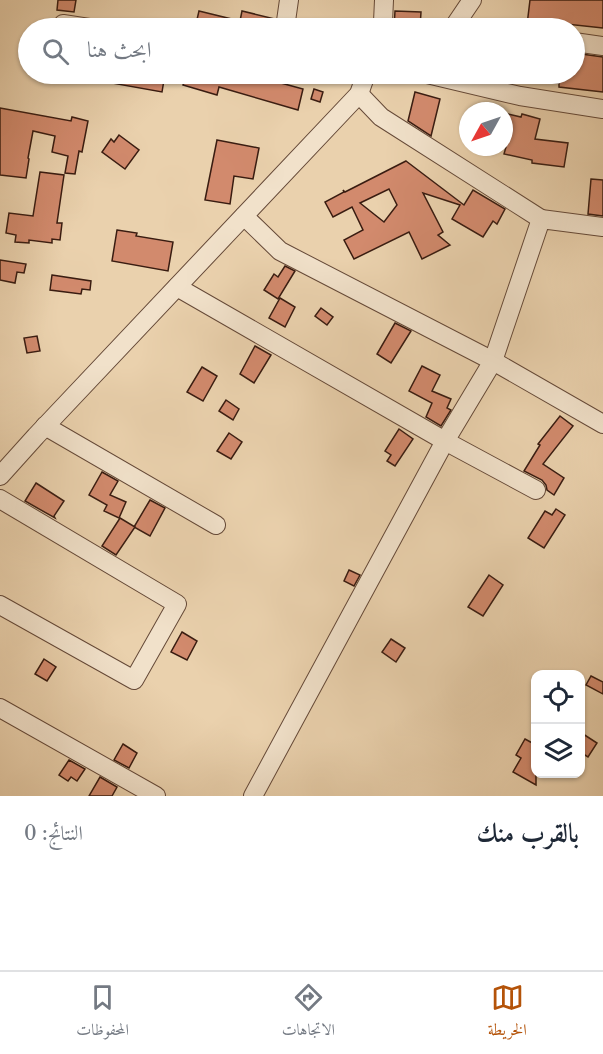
<!DOCTYPE html>
<html lang="ar">
<meta charset="utf-8">
<style>
:root{--surface:#fff;--page:#f6f6f7;--text:#1f2937;--muted:#747a83;--line:#e0e1e3;--accent:#b45309}
body{margin:0;font-family:"Libre Caslon Text",Amiri,serif;background:var(--page);color:var(--text);direction:rtl}
.controls{position:absolute;right:18px;bottom:18px;display:grid;overflow:hidden;border-radius:12px;box-shadow:0 2px 4px #0004}
.controls button{width:54px;height:54px;display:grid;place-items:center;padding:0;border:0;border-bottom:2px solid var(--line);background:var(--surface);color:var(--text);font:30px sans-serif}
.compass{position:absolute;left:459px;top:102px;width:54px;height:54px;border-radius:50%;background:var(--surface);box-shadow:0 2px 4px #0004;rotate:230deg}
.list{margin:0;padding:0;list-style:none}
h2{display:flex;justify-content:space-between;align-items:center;height:78px;margin:0;padding:0 24px;font-size:26px}
h2 small{font-size:20px;font-weight:400;color:var(--muted)}
.icon{flex:none;width:33px;height:33px;fill:none;stroke:currentColor;stroke-width:2;stroke-linecap:round;stroke-linejoin:round}
.map{position:relative;flex:none;width:603px;height:796px;overflow:hidden;direction:ltr}
.search{position:absolute;background:var(--surface);box-shadow:0 2px 4px #0004;left:18px;right:18px;top:18px;height:66px;display:flex;align-items:center;gap:15px;box-sizing:border-box;padding:0 21px;border-radius:33px;color:var(--muted);font-size:22px}
.sheet{height:174px;background:var(--surface)}
nav{display:flex;justify-content:space-around;align-items:center;box-sizing:border-box;height:84px;border-top:2px solid var(--line);background:var(--surface);font-size:16px;color:var(--muted)}
nav a{display:grid;justify-items:center;gap:3px}
nav .on{color:var(--accent)}
.map>svg:first-child{display:block}
.building{fill:#d28a6d;stroke:#391c11;stroke-width:1.5;fill-rule:evenodd}
.lines{fill:none;stroke-linecap:round;stroke-linejoin:round}
.minor-casing{stroke:#654938;stroke-width:20}
.minor{stroke:#f1e1ca;stroke-width:18}
</style>
<div class="map">
<svg width="603" height="796" viewBox="0 0 603 796">
<rect width="100%" height="100%" fill="#ead1ad"/>
<filter id="stains"><feTurbulence type="fractalNoise" baseFrequency=".00333" numOctaves="4"/><feColorMatrix values="0 0 0 0 .2 0 0 0 0 .09 0 0 0 0 .02 0 0 0 .5 -.17"/></filter>
<radialGradient id="worn" r=".72"><stop offset=".6" stop-color="#630" stop-opacity="0"/><stop offset="1" stop-color="#630" stop-opacity=".3"/></radialGradient>
<g class="building">
<path d="M58 0H76L74 12 57 10Z"/>
<path d="M530 0H603V28L548 22V27L527 25Z"/>
<path d="M199 11 240 21 242 11 275 19 274 28H195Z"/>
<path d="M395 11 421 12 420 28H394Z"/>
<path d="M574 53 603 57V92L559 87V83L527 80 528 74H574Z"/>
<path d="M107 74H165L162 92 106 82Z"/>
<path d="M186 74H248L303 89 298 110 219 87 217 95 183 85Z"/>
<path d="M314 89 323 92 320 102 311 99Z"/>
<path d="M415 92 440 99 431 136 408 121Z"/>
<path d="M0 108 71 121 72 117 88 121 82 152 79 151 75 174 65 173 68 156 52 152 55 136 33 131 28 158 29 159 26 178 0 175Z"/>
<path d="M504 113 521 117 522 114 540 119 535 139 568 143 564 167 532 163V160L504 154 506 147 504 146Z"/>
<path d="M119 135 139 150 125 169 102 152 111 139 114 142Z"/>
<path d="M217 140 259 148 253 179 234 176 230 204 205 200Z"/>
<path d="M406 161 464 205 473 190 505 209 497 224 493 221 483 237 452 219 460 205 423 193 443 232 438 235 450 245 422 259 409 232 354 259 344 240 363 230 352 207 333 217 325 202 344 192 343 190 345 192ZM389 189 397 205 384 222 360 203Z"/>
<path d="M40 172 64 175 57 223H62L60 240 52 239V243L29 240V243L15 242 16 235 6 233 9 213 33 216Z"/>
<path d="M591 179 603 180V216L588 214Z"/>
<path d="M117 230 137 233 136 236 173 242 168 271 112 261Z"/>
<path d="M0 260 26 264 24 273 17 272 15 283 0 280Z"/>
<path d="M285 266 295 271 278 299 264 290 274 274 278 277Z"/>
<path d="M52 275 91 281 90 290 82 289 81 294 50 290Z"/>
<path d="M280 298 295 307 285 327 269 318Z"/>
<path d="M321 308 333 317 327 325 315 316Z"/>
<path d="M395 323 411 331 391 363 377 354Z"/>
<path d="M37 336 40 351 27 353 24 338Z"/>
<path d="M255 346 271 355 254 383 240 374Z"/>
<path d="M422 366 440 375 432 391 451 399 447 408 451 410 441 426 426 417 432 403 409 391Z"/>
<path d="M202 367 217 376 203 401 187 392Z"/>
<path d="M226 400 239 409 233 420 219 411Z"/>
<path d="M560 416 573 426 543 464 564 478 554 495 547 490 546 485 542 480 524 471 540 445 538 444Z"/>
<path d="M399 429 413 439 395 466 387 461 391 455 385 451Z"/>
<path d="M229 433 242 442 231 459 217 451Z"/>
<path d="M102 472 118 481 110 495 126 502 119 518 104 511 107 505 89 495Z"/>
<path d="M36 483 64 501 54 516 55 518 25 501Z"/>
<path d="M150 500 165 508 150 536 134 527Z"/>
<path d="M556 509 565 515 544 548 528 538 545 511 552 515Z"/>
<path d="M120 518 135 527 116 555 102 546Z"/>
<path d="M349 570 360 575 354 586 344 581Z"/>
<path d="M489 575 503 585 483 616 468 607Z"/>
<path d="M182 632 197 641 187 660 171 652Z"/>
<path d="M391 639 405 648 396 662 382 652Z"/>
<path d="M44 659 56 667 47 681 35 674Z"/>
<path d="M591 676 603 682V694L586 685Z"/>
<path d="M580 732 597 743 588 757 580 752Z"/>
<path d="M525 739 536 745V785L513 772 521 758 516 755Z"/>
<path d="M123 744 137 753 129 768 114 760Z"/>
<path d="M69 760 85 769 77 781 71 777 68 781 59 775Z"/>
<path d="M100 777 117 787 112 796H89Z"/>
</g>
<g class="lines">
<g class="minor-casing">
<g id="minor">
<path d="M63 24 89 28"/>
<path d="M285 28 289 0"/>
<path d="M380 28 383 22 384 0"/>
<path d="M453 28 472 0"/>
<path d="M574 42 603 46"/>
<path d="M427 74 520 96 603 109"/>
<path d="M359 94 381 117 541 219"/>
<path d="M244 216 280 251 493 361 603 424"/>
<path d="M177 287 445 441 536 490"/>
<path d="M45 426 216 525"/>
<path d="M0 476 36 436 359 94 366 74"/>
<path d="M0 499 177 604 134 680 0 605"/>
<path d="M0 708 156 796"/>
<path d="M253 796 445 441 493 361 541 219 603 227"/>
</g>
</g>
<use href="#minor" class="minor"/>
</g>
<rect width="100%" height="100%" filter="url(#stains)"/>
<rect width="100%" height="100%" fill="url(#worn)"/>
</svg>
<div class="controls">
<button><svg class="icon" aria-label="locate" viewBox="0 0 24 24"><circle cx="12" cy="12" r="6"/><path d="M12 2v4M12 18v4M2 12h4M18 12h4"/></svg></button>
<button><svg class="icon" aria-label="layers" viewBox="0 0 24 24"><path d="M12 4l9 5-9 5-9-5zM3 14l9 5 9-5"/></svg></button>
</div>
<svg class="compass" viewBox="-18 -18 36 36"><path d="M0-13l5 13h-10z" fill="#e53935"/><path d="M0 13l5-13h-10z" fill="#747a83"/></svg>
<div class="search"><svg class="icon" aria-label="search" viewBox="0 0 24 24"><circle cx="10" cy="10" r="6"/><path d="M15 15l6 6"/></svg>ابحث هنا</div>
</div>
<section class="sheet">
<h2>بالقرب منك<small>النتائج: 0</small></h2>
<ul class="list">
</ul>
</section>
<nav>
<a class="on"><svg class="icon" aria-label="map" viewBox="0 0 24 24"><path d="M3 6l6-2 6 2 6-2v14l-6 2-6-2-6 2zM9 4v14M15 6v14"/></svg>الخريطة</a>
<a><svg class="icon" aria-label="directions" viewBox="0 0 24 24"><path d="M12 3l9 9-9 9-9-9zM9 14v-3h6M13 9l2 2-2 2"/></svg>الاتجاهات</a>
<a><svg class="icon" aria-label="saved" viewBox="0 0 24 24"><path d="M7 4h10v16l-5-4-5 4z"/></svg>المحفوظات</a>
</nav>
